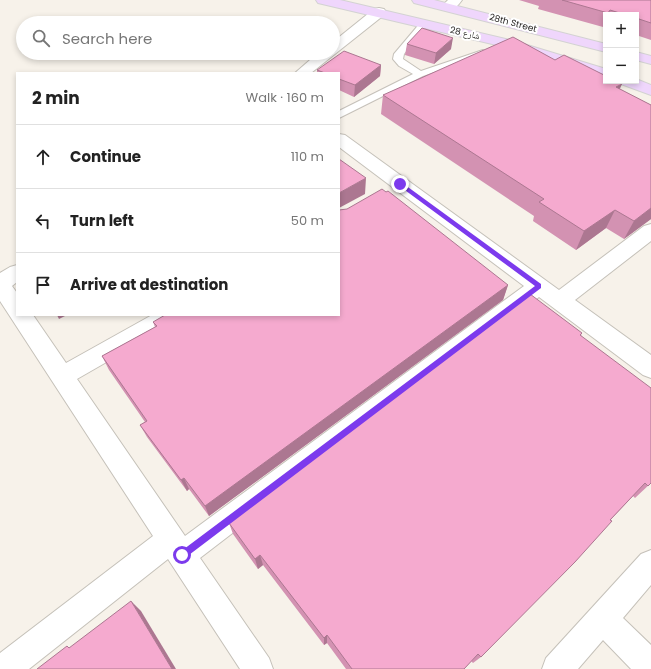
<!DOCTYPE html>
<meta charset="utf-8">
<style>
:root{--surface:#fff;--page:#f6f6f6;--text:#222;--muted:#767676;--line:#e0e0e0}
body{margin:0;font-family:Poppins,"Noto Naskh Arabic",sans-serif;background:var(--page);color:var(--text)}
.controls{position:absolute;right:12px;top:12px;display:grid;overflow:hidden;border-radius:0px;box-shadow:0 2px 6px #0003}
.controls button{width:36px;height:36px;display:grid;place-items:center;padding:0;border:0;border-bottom:1px solid var(--line);background:var(--surface);color:var(--text);font:20px sans-serif}
.stop{position:absolute;width:12px;height:12px;margin:-9px;border:3px solid #7c3aed;border-radius:50%;background:#fff}
.stop.end{background:#7c3aed;border-color:#fff;box-shadow:0 1px 4px #0008}
.list{margin:0;padding:0;list-style:none}
h2{display:flex;justify-content:space-between;align-items:center;height:52px;margin:0;padding:0 16px;font-size:17px}
h2 small{font-size:13px;font-weight:400;color:var(--muted)}
.list li{display:grid;grid-template-columns:26px 1fr auto;gap:12px;align-items:center;box-sizing:border-box;height:64px;padding:0 16px;border-top:1px solid var(--line)}
.list b{display:block;font-size:15px;white-space:nowrap}
.list em{font-size:13px;font-style:normal;color:var(--muted)}
.icon{flex:none;width:22px;height:22px;fill:none;stroke:currentColor;stroke-width:2;stroke-linecap:round;stroke-linejoin:round}
.map{position:relative;flex:none;width:651px;height:669px;overflow:hidden}
.search{position:absolute;background:var(--surface);box-shadow:0 2px 6px #0003;left:16px;top:16px;width:324px;height:44px;display:flex;align-items:center;gap:10px;box-sizing:border-box;padding:0 14px;border-radius:22px;color:var(--muted);font-size:15px}
.panel{position:absolute;background:var(--surface);box-shadow:0 2px 6px #0003;left:16px;top:72px;width:324px;height:244px;border-radius:0px}
.map>svg:first-child{display:block}
.lines{fill:none;stroke-linecap:round;stroke-linejoin:round}
.lane-casing{stroke:#c5c1b9;stroke-width:2}
.street-casing{stroke:#c5c1b9;stroke-width:2}
.primary-casing{stroke:#d3d2d2;stroke-width:2}
.lane{fill:#fff;fill-rule:evenodd}
.street{fill:#fff;fill-rule:evenodd}
.primary{fill:#efd6fc;fill-rule:evenodd}
.wall{fill:#d392b2}
.shaded-wall{fill:#ac7791}
.building{fill:#f5aacf;stroke:#ac7791}
.route{fill:#7c3aed}
.labels{text-anchor:middle;dominant-baseline:central;stroke-width:4;stroke-linejoin:round;paint-order:stroke}
.far-street-label{font-size:9px;fill:#211f1d;stroke:#fff}
</style>
<div class="map">
<svg width="651" height="669" viewBox="0 0 651 669">
<rect width="100%" height="100%" fill="#f7f2ea"/>
<g class="lines">
<g class="lane-casing">
<path id="lane" d="M424 21 428 24 404 54 403 59 421 71 480 51 483 50 488 53 423 76 339 118V111L413 74 399 66 393 59 394 54 421 22Z"/>
</g>
<g class="street-casing">
<g id="street">
<path d="M448 0H462C457 7 453 11 444 9L442 6Z"/>
<path d="M379 8 384 9 386 12 384 15 311 73H295L318 53H333V42L374 9Z"/>
<path d="M339 134 345 135 559 290 644 226 651 224V241L575 300 651 355V378L643 375 539 297 200 558 269 658 273 669H240L168 559 29 669H0V653L153 536 0 301V273L10 267 17 265V282L12 286 17 293V315H33L66 363 152 315H181L178 321 77 379 185 536 524 286 339 147Z"/>
<path d="M651 550V585L623 618 651 645V669H631L603 640 578 669H542L546 658 641 554Z"/>
</g>
</g>
<g class="primary-casing">
<g id="primary">
<path d="M316 0H340L514 41 606 69V79L505 47 318 3Z"/>
<path d="M412 0H434L606 44V52L414 3Z"/>
<path d="M636 52 651 56V64L636 60Z"/>
<path d="M636 79 651 85V95L621 84 618 81H636Z"/>
</g>
</g>
<use href="#lane" class="lane"/>
<use href="#street" class="street"/>
<use href="#primary" class="primary"/>
</g>
<g class="wall">
<path d="M519 0H651V40L636 35V15H606V25H605L603 27 538 9 539 6Z"/>
<path d="M407 44 451 49 434 64 405 55Z"/>
<path d="M555 60 619 89 651 105V219L624 239 606 228 576 250 533 221 534 216 381 114 383 95Z"/>
<path d="M381 65 380 76 354 97 339 90V73H317V70Z"/>
<path d="M508 285 503 300 209 516 189 489 187 491 147 437 140 425 145 422 109 370 102 356 155 327 153 322Z"/>
<path d="M582 333 581 335 651 483 635 498 633 496 481 657 473 663 471 661 464 669H346L327 643 324 645 263 565 258 569 233 534 229 523Z"/>
</g>
<g class="shaded-wall">
<path d="M606 18V21L605 25 603 27Z"/>
<path d="M453 38 451 49 434 64 436 53Z"/>
<path d="M381 65 380 76 354 97 355 85Z"/>
<path d="M622 84 614 102 616 87Z"/>
<path d="M366 178 365 194 339 208V193Z"/>
<path d="M651 208V219L624 239 634 221Z"/>
<path d="M615 210 606 228 576 250 584 231Z"/>
<path d="M508 285 503 300 209 516 205 506Z"/>
<path d="M57 315H67L59 319Z"/>
<path d="M184 478 189 489 187 491 181 480Z"/>
<path d="M260 555 263 565 258 569 255 559Z"/>
<path d="M131 601 141 611 176 669H172Z"/>
<path d="M327 635V643L324 645V638Z"/>
</g>
<g class="building">
<path d="M562 0H651V23L636 18V15H626L610 10 608 13Z"/>
<path d="M422 28 453 38 436 53 407 44Z"/>
<path d="M513 37 555 60 564 55 606 76V81H616L622 84 616 87 651 105V208L634 221 615 210 584 231 539 202 544 199 383 95Z"/>
<path d="M344 51 381 65 355 85 339 79V73H325L317 70Z"/>
<path d="M339 159 366 178 339 193Z"/>
<path d="M382 189 386 192 388 191 508 285 205 506 184 478 181 480 140 425 147 421 102 356 157 326 153 322 165 315H339V210L347 209Z"/>
<path d="M530 294 582 333 580 335 651 388V483L648 486 645 483 610 520 612 521 575 562 481 657 478 654 464 669H352L327 635 324 638 260 555 255 559 229 523Z"/>
<path d="M131 601 172 669H37L67 646 69 648Z"/>
</g>
<path class="route" d="M398 182H401L541 284V288L185 558H180V552L535 286 398 185Z"/>
<g class="labels">
<g class="far-street-label">
<text transform="translate(513 23) rotate(15)">28th Street</text>
<text transform="translate(465 33) rotate(13)">شارع 28</text>
</g>
</g>
</svg>
<div class="controls">
<button>+</button>
<button>−</button>
</div>
<div class="stop" style="left:182px;top:555px"></div>
<div class="stop end" style="left:400px;top:184px"></div>
<div class="search"><svg class="icon" aria-label="search" viewBox="0 0 24 24"><circle cx="10" cy="10" r="6"/><path d="M15 15l6 6"/></svg>Search here</div>
<section class="panel">
<h2>2 min<small>Walk · 160 m</small></h2>
<ul class="list">
<li><svg class="icon" aria-label="ahead" viewBox="0 0 24 24"><path d="M12 20V5M6 11l6-6 6 6"/></svg><div><b>Continue</b></div><em>110 m</em></li>
<li><svg class="icon" aria-label="left" viewBox="0 0 24 24"><path d="M17 20v-9H6M10 6l-5 5 5 5"/></svg><div><b>Turn left</b></div><em>50 m</em></li>
<li><svg class="icon" aria-label="arrive" viewBox="0 0 24 24"><path d="M6 21V4h12l-3 4 3 4H6"/></svg><div><b>Arrive at destination</b></div></li>
</ul>
</section>
</div>
